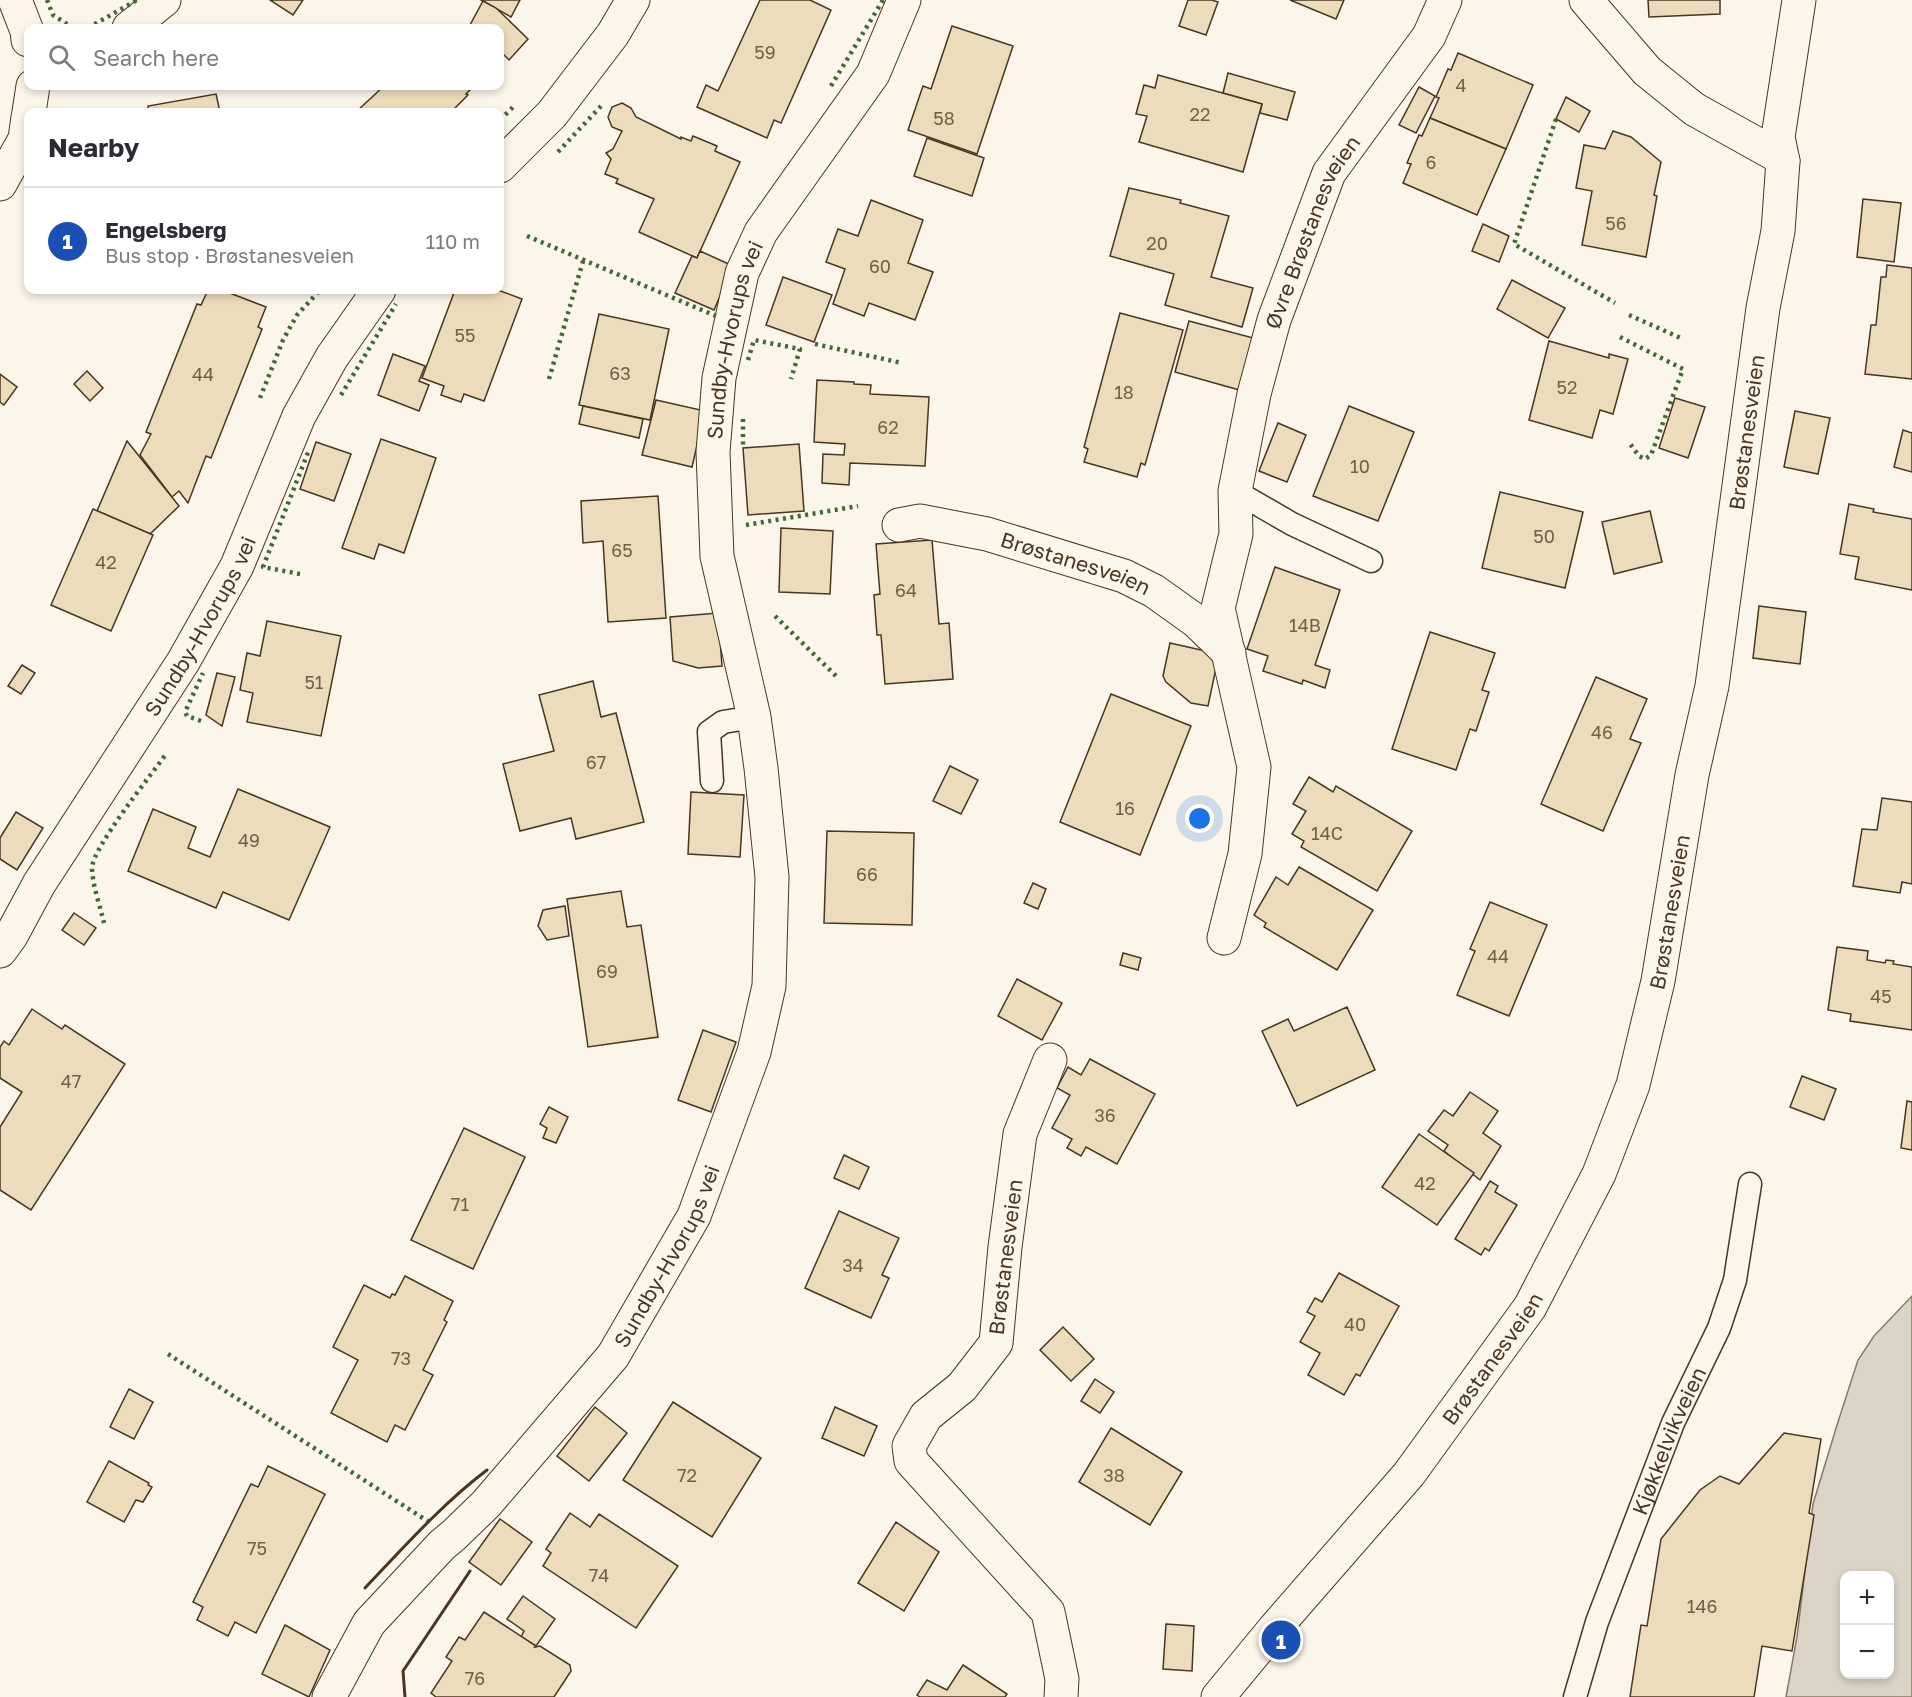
<!DOCTYPE html>
<meta charset="utf-8">
<style>
:root{--surface:#fff;--page:#f2f2f3;--text:#2b2b33;--muted:#7c7c81;--line:#e1e1e2;--accent:#0b8043}
body{margin:0;font-family:"Golos Text",sans-serif;background:var(--page);color:var(--text)}
.controls{position:absolute;right:18px;bottom:18px;display:grid;overflow:hidden;border-radius:12px;box-shadow:0 3px 9px #0003}
.controls button{width:54px;height:54px;display:grid;place-items:center;padding:0;border:0;border-bottom:2px solid var(--line);background:var(--surface);color:var(--text);font:30px sans-serif}
.you{position:absolute;left:1200px;top:819px;width:21px;height:21px;margin:-15px;border:4px solid #fff;border-radius:50%;background:#1a73e8;box-shadow:0 0 0 9px #1a73e833}
.badge{display:grid;place-items:center;width:39px;height:39px;border-radius:50%;background:var(--accent);color:#fff;font-size:20px;font-weight:700}
.pin{position:absolute;translate:-50% -50%;border:3px solid #fff;box-shadow:0 2px 6px #0006}
.list{margin:0;padding:0;list-style:none}
h2{display:flex;justify-content:space-between;align-items:center;height:78px;margin:0;padding:0 24px;font-size:26px}
h2 small{font-size:20px;font-weight:400;color:var(--muted)}
.list li{display:grid;grid-template-columns:39px 1fr auto;gap:18px;align-items:center;box-sizing:border-box;height:108px;padding:0 24px;border-top:2px solid var(--line)}
.list b{display:block;font-size:22px;white-space:nowrap}
.list p{margin:0;font-size:20px;white-space:nowrap;color:var(--muted)}
.list em{font-size:20px;font-style:normal;color:var(--muted)}
.icon{flex:none;width:33px;height:33px;fill:none;stroke:currentColor;stroke-width:2;stroke-linecap:round;stroke-linejoin:round}
.map{position:relative;flex:none;width:1912px;height:1697px;overflow:hidden}
.search{position:absolute;background:var(--surface);box-shadow:0 3px 9px #0003;left:24px;top:24px;width:480px;height:66px;display:flex;align-items:center;gap:15px;box-sizing:border-box;padding:0 21px;border-radius:12px;color:var(--muted);font-size:22px}
.panel{position:absolute;background:var(--surface);box-shadow:0 3px 9px #0003;left:24px;top:108px;width:480px;height:186px;border-radius:12px}
.map>svg:first-child{display:block}
.water{fill:#dcd4c6;stroke:#887966;stroke-width:1.5;fill-rule:evenodd}
.building{fill:#ecdcbc;stroke:#4a3520;stroke-width:1.5}
.lines{fill:none;stroke-linecap:round;stroke-linejoin:round}
.lane-casing{stroke:#4a3520;stroke-width:25}
.street-casing{stroke:#4a3520;stroke-width:35}
.secondary-casing{stroke:#4a3520;stroke-width:35}
.lane{stroke:#fbf6e9;stroke-width:22}
.street{stroke:#fbf6e9;stroke-width:33}
.secondary{stroke:#fbf6e9;stroke-width:33}
.hedge{stroke:#436837;stroke-width:4.5;stroke-dasharray:3 4.5;stroke-linecap:butt}
.wall{stroke:#4a3520;stroke-width:3}
.labels{text-anchor:middle;dominant-baseline:central;stroke-width:4.5;stroke-linejoin:round;paint-order:stroke}
.number-label{font-size:18px;fill:#725f47}
.street-label{font-size:21px;fill:#4a3520;stroke:#fbf6e9}
</style>
<div class="map">
<svg width="1912" height="1697" viewBox="0 0 1912 1697">
<rect width="100%" height="100%" fill="#fbf6e9"/>
<path class="water" d="M1912 1296V1697H1786L1797 1637 1813 1504 1837 1425 1858 1360 1874 1336ZM1844 1576H1890V1674H1844Z"/>
<g class="building">
<path d="M270 0H303L293 15Z"/>
<path d="M481 0H520L511 17Z"/>
<path d="M760 0H810L831 10 781 123 774 120 767 138 697 107 706 85 718 91Z"/>
<path d="M1188 0H1212L1218 2 1206 35 1179 26Z"/>
<path d="M1290 0H1344L1336 19Z"/>
<path d="M1648 0H1720V14L1649 17Z"/>
<path d="M483 1 496 8 528 39 509 60 500 51V28H475L470 25Z"/>
<path d="M952 26 1013 46 977 154 908 130 923 86 931 89Z"/>
<path d="M1458 53 1533 85 1506 149 1430 118 1439 98 1436 97 1448 69 1451 70Z"/>
<path d="M1228 73 1295 92 1287 120 1260 113 1262 104 1223 93Z"/>
<path d="M1158 75 1262 104 1243 172 1139 142 1147 116 1136 114 1144 85 1155 88Z"/>
<path d="M384 86H474L466 94 468 95 451 112H356Z"/>
<path d="M1419 87 1435 96 1416 133 1399 125Z"/>
<path d="M216 94 220 112H149L148 106Z"/>
<path d="M1566 97 1590 111 1579 132 1556 119Z"/>
<path d="M622 103 631 108 636 117 681 139V137L691 141 693 136 717 146 715 151 740 162 697 258 639 232 654 199 616 183 618 179 605 174 611 159 606 153 613 149 622 131 612 127 608 117 612 107Z"/>
<path d="M1430 118 1506 149 1477 215 1403 183 1411 164 1407 163 1419 135 1422 136Z"/>
<path d="M1613 131 1631 137 1661 162 1654 195 1657 196 1646 257 1582 245 1592 191 1576 188 1584 145 1605 149Z"/>
<path d="M927 138 984 158 972 196 914 176Z"/>
<path d="M1129 188 1181 200 1180 203 1229 216 1211 277 1253 288 1242 327 1165 305 1174 274 1110 256Z"/>
<path d="M1863 199 1901 203 1894 262 1857 257Z"/>
<path d="M871 200 923 220 908 263 933 272 915 320 869 303 864 316 833 304 845 269 826 262 838 229 858 236Z"/>
<path d="M1483 224 1509 236 1499 262 1472 251Z"/>
<path d="M700 251 733 266 714 310 675 293 692 256 697 258Z"/>
<path d="M1887 265 1912 268V379L1865 374 1871 325H1876L1881 277H1886Z"/>
<path d="M783 277 832 295 814 342 766 325Z"/>
<path d="M1512 280 1565 308 1548 338 1497 309Z"/>
<path d="M208 290H222L266 307 258 327 262 329 211 458 206 456 188 503 179 491 172 497 140 455 151 434 146 432 197 304 201 305Z"/>
<path d="M455 290H498L522 299 484 401 464 394 461 402 441 395 444 386 422 378Z"/>
<path d="M1120 313 1183 330 1145 465 1141 463 1137 477 1084 462 1088 449 1084 447Z"/>
<path d="M599 314 669 329 650 420 579 405Z"/>
<path d="M1189 321 1257 339 1243 391 1175 372Z"/>
<path d="M1549 341 1609 358V354L1628 359 1613 414 1600 410 1592 438 1529 420Z"/>
<path d="M393 354 425 366 419 381 429 385 419 411 378 395Z"/>
<path d="M87 371 103 388 90 401 74 384Z"/>
<path d="M0 374 17 387 4 405 0 402Z"/>
<path d="M817 380 854 382V384L871 385 870 394 929 397 925 466 850 463 849 485 822 483 823 454 844 455 845 444 814 442Z"/>
<path d="M1675 398 1705 407 1688 458 1659 448Z"/>
<path d="M656 400 705 411 692 467 642 455Z"/>
<path d="M583 406 643 419 639 438 579 424Z"/>
<path d="M1349 406 1414 432 1378 521 1313 496Z"/>
<path d="M1795 411 1830 418 1818 474 1784 467Z"/>
<path d="M1278 423 1306 435 1287 482 1259 471Z"/>
<path d="M1903 430 1912 433V472L1894 467Z"/>
<path d="M381 439 436 458 404 553 379 544 374 559 342 548Z"/>
<path d="M127 441 179 506 150 534 97 511Z"/>
<path d="M316 442 351 454 334 501 300 489Z"/>
<path d="M799 444 804 511 748 515 743 448Z"/>
<path d="M1500 492 1583 512 1565 588 1482 568Z"/>
<path d="M658 496 666 618 608 622 603 541 583 543 581 501Z"/>
<path d="M1849 504 1874 509 1873 512 1912 519V590L1855 579 1859 557 1840 554Z"/>
<path d="M93 509 153 535 111 631 51 605Z"/>
<path d="M1650 511 1662 562 1614 574 1602 522Z"/>
<path d="M781 528 833 531 830 594 779 592Z"/>
<path d="M932 540 939 624 949 623 953 679 885 684 881 635H877L874 595 880 594 876 544Z"/>
<path d="M1275 567 1340 590 1315 665 1330 670 1325 688 1303 680 1302 684 1263 671 1268 656 1247 649Z"/>
<path d="M1759 606 1806 612 1800 664 1753 658Z"/>
<path d="M718 613 722 666 698 668 673 661 670 617Z"/>
<path d="M267 621 341 636 321 736 247 722 253 693 240 690 247 653 260 656Z"/>
<path d="M1430 632 1495 653 1482 690 1489 692 1476 731 1470 729 1456 770 1392 749Z"/>
<path d="M1170 643 1219 654 1208 706 1191 703 1166 682 1163 676Z"/>
<path d="M22 665 35 673 21 694 8 686Z"/>
<path d="M217 673 235 677 222 726 206 715Z"/>
<path d="M1596 677 1647 699 1630 739 1641 743 1603 831 1541 804Z"/>
<path d="M593 681 601 717 616 713 644 822 576 839 571 818 520 831 503 764 554 751 539 695Z"/>
<path d="M1111 694 1191 726 1140 855 1060 822Z"/>
<path d="M950 766 978 780 961 814 933 801Z"/>
<path d="M1309 777 1333 792 1336 786 1412 831 1377 891 1301 847 1304 841 1292 834 1306 811 1293 804Z"/>
<path d="M238 789 330 827 289 920 223 892 216 908 128 871 153 809 196 827 188 848 210 857Z"/>
<path d="M691 792 744 795 740 857 688 854Z"/>
<path d="M1882 798 1912 802V884L1902 882 1900 893 1853 886 1862 829 1877 830Z"/>
<path d="M16 812 43 828 17 870 0 859V838Z"/>
<path d="M827 831 914 833 912 925 824 923Z"/>
<path d="M1299 867 1373 910 1337 970 1264 927 1266 923 1254 915 1276 877 1288 885Z"/>
<path d="M1033 883 1046 889 1038 909 1024 903Z"/>
<path d="M621 891 627 927 641 925 658 1037 588 1047 567 899Z"/>
<path d="M1490 902 1547 925 1509 1016 1457 995 1475 951 1470 949Z"/>
<path d="M565 906 569 936 547 940 538 926 543 910Z"/>
<path d="M74 913 96 928 84 945 62 930Z"/>
<path d="M1837 947 1868 951 1867 960 1885 963 1886 960 1894 961 1893 964 1912 967V1030L1850 1021 1851 1014 1828 1010Z"/>
<path d="M1123 953 1141 958 1138 970 1120 965Z"/>
<path d="M1017 979 1062 1003 1042 1040 998 1016Z"/>
<path d="M1347 1007 1375 1070 1297 1106 1262 1031 1288 1019 1294 1031Z"/>
<path d="M32 1009 62 1029 65 1025 125 1064 31 1210 0 1190V1127L22 1092 0 1078V1047L4 1041 9 1045Z"/>
<path d="M703 1030 736 1042 711 1112 678 1100Z"/>
<path d="M1090 1059 1155 1094 1117 1164 1086 1147 1081 1156 1067 1148 1072 1139 1052 1128 1070 1095 1057 1088 1068 1067 1081 1075Z"/>
<path d="M1802 1076 1836 1089 1824 1120 1790 1107Z"/>
<path d="M1470 1092 1498 1111 1483 1133 1501 1146 1480 1180 1444 1151 1448 1145 1428 1131 1444 1110 1453 1116Z"/>
<path d="M1907 1101 1912 1102V1150L1901 1148Z"/>
<path d="M549 1107 568 1117 556 1143 543 1138 547 1128 540 1124Z"/>
<path d="M464 1128 525 1157 473 1269 411 1240Z"/>
<path d="M1419 1134 1474 1173 1437 1225 1382 1187Z"/>
<path d="M844 1155 869 1167 859 1189 834 1178Z"/>
<path d="M1490 1181 1498 1186 1495 1192 1517 1205 1489 1251 1485 1248 1481 1255 1455 1239Z"/>
<path d="M839 1211 899 1238 882 1275 889 1278 871 1318 805 1288Z"/>
<path d="M1339 1273 1399 1306 1360 1376 1356 1374 1344 1395 1308 1375 1320 1353 1300 1342 1315 1316 1307 1312 1315 1298 1322 1302Z"/>
<path d="M405 1276 453 1301 444 1320 447 1322 423 1370 433 1375 405 1430 395 1425 387 1442 331 1413 358 1360 333 1347 364 1285 390 1298 392 1294 395 1295Z"/>
<path d="M1063 1327 1094 1359 1071 1381 1040 1350Z"/>
<path d="M1095 1379 1114 1392 1100 1413 1081 1401Z"/>
<path d="M129 1389 153 1402 134 1439 110 1427Z"/>
<path d="M673 1402 761 1458 712 1537 623 1480Z"/>
<path d="M595 1407 627 1433 589 1481 557 1456Z"/>
<path d="M835 1407 877 1426 864 1456 822 1438Z"/>
<path d="M1111 1428 1182 1472 1150 1525 1079 1482Z"/>
<path d="M1784 1433 1821 1439 1809 1513 1814 1515 1792 1651 1762 1646 1754 1697H1630L1641 1625 1647 1626 1661 1539 1700 1490 1720 1476 1739 1484Z"/>
<path d="M109 1461 149 1483 148 1485 152 1487 143 1502 136 1500 124 1522 87 1502Z"/>
<path d="M268 1466 325 1494 256 1633 235 1622 228 1636 197 1620 203 1607 193 1602 251 1484 258 1487Z"/>
<path d="M570 1513 590 1527 599 1514 678 1566 636 1628 543 1566 551 1553 546 1549Z"/>
<path d="M500 1519 532 1542 501 1585 469 1562Z"/>
<path d="M896 1522 939 1552 904 1611 858 1583Z"/>
<path d="M523 1596 555 1619 536 1646 521 1637 524 1631 507 1619Z"/>
<path d="M484 1612 536 1646 535 1647 540 1646 570 1665 571 1671 554 1697H436L431 1693 452 1661 446 1657 459 1637 465 1640Z"/>
<path d="M1166 1624 1194 1626 1192 1671 1163 1669Z"/>
<path d="M285 1625 330 1650 309 1697 262 1674Z"/>
<path d="M963 1665 1007 1694 1005 1697H920L917 1695 927 1680 947 1690Z"/>
</g>
<g class="lines">
<g class="lane-casing">
<g id="lane">
<path d="M1235 491 1292 524 1371 561"/>
<path d="M712 781 709 732 723 722 754 717"/>
<path id="s1" d="M1575 1697 1597 1622 1673 1423 1719 1328 1735 1280 1750 1184"/>
</g>
</g>
<g class="street-casing">
<g id="street">
<path d="M15 0 27 31 28 40"/>
<path d="M1586 0 1647 71 1694 109 1780 157 1783 161"/>
<path d="M129 28 164 0"/>
<path d="M29 112 33 86"/>
<path d="M500 166 552 114 613 34 633 0"/>
<path d="M0 184 25 139 28 117"/>
<path id="s2" d="M899 525 920 521 987 534 1124 576 1154 591 1196 621 1229 653"/>
<path id="s3" d="M1224 938 1245 854 1254 767 1218 608 1236 534 1235 491 1254 394 1274 320 1329 173 1429 36 1445 0"/>
<path id="s4" d="M0 951 11 936 39 884 183 662 237 566 299 416 332 357 379 290"/>
<path d="M1050 1060 1020 1134 1005 1247 996 1343 962 1387 926 1416 909 1446 911 1461 1048 1612 1062 1679 1061 1697"/>
<path id="s5" d="M329 1697 369 1623 442 1545 454 1535 486 1504 613 1356 694 1216 754 1052 769 986 772 877 761 768 754 717 717 556 713 452 719 378 742 273 761 232 873 74 904 0"/>
</g>
</g>
<g class="secondary-casing">
<g id="secondary">
<path id="s6" d="M1218 1697 1274 1629 1409 1474 1530 1307 1599 1174 1633 1085 1658 981 1692 775 1712 686 1763 308 1778 231 1783 161 1778 137 1799 0"/>
</g>
</g>
<use href="#lane" class="lane"/>
<use href="#street" class="street"/>
<use href="#secondary" class="secondary"/>
<g class="hedge">
<path d="M47 0 53 15 73 28"/>
<path d="M88 28 137 0"/>
<path d="M831 86 883 0"/>
<path d="M1556 119 1514 244 1615 303"/>
<path d="M500 120 515 105"/>
<path d="M558 152 601 106"/>
<path d="M527 236 716 316"/>
<path d="M1629 315 1683 339"/>
<path d="M1620 337 1683 369 1651 455 1645 459 1639 456 1628 441"/>
<path d="M815 344 902 363"/>
<path d="M748 360 754 340 800 349 791 379"/>
<path d="M549 379 583 261"/>
<path d="M341 395 396 304"/>
<path d="M260 398 283 340 297 315 320 290"/>
<path d="M743 419V448"/>
<path d="M746 525 858 506"/>
<path d="M300 574 263 567 309 450"/>
<path d="M775 616 838 678"/>
<path d="M201 721 187 716 185 712 203 673"/>
<path d="M104 923C100 906 93 887 92 869 91 849 152 774 166 754"/>
<path d="M168 1354 429 1522"/>
</g>
<g class="wall">
<path d="M365 1588C404 1547 442 1504 487 1470"/>
<path d="M405 1697 403 1671 470 1571"/>
</g>
</g>
<g class="labels">
<g class="number-label">
<text x="765" y="52">59</text>
<text x="1461" y="85">4</text>
<text x="1200" y="114">22</text>
<text x="944" y="118">58</text>
<text x="1431" y="162">6</text>
<text x="1616" y="223">56</text>
<text x="1157" y="243">20</text>
<text x="880" y="266">60</text>
<text x="465" y="335">55</text>
<text x="620" y="373">63</text>
<text x="203" y="374">44</text>
<text x="1567" y="387">52</text>
<text x="1124" y="392">18</text>
<text x="888" y="427">62</text>
<text x="1360" y="466">10</text>
<text x="1544" y="536">50</text>
<text x="622" y="550">65</text>
<text x="106" y="562">42</text>
<text x="906" y="590">64</text>
<text x="1305" y="625">14B</text>
<text x="314" y="682">51</text>
<text x="1602" y="732">46</text>
<text x="596" y="762">67</text>
<text x="1125" y="808">16</text>
<text x="1327" y="833">14C</text>
<text x="249" y="840">49</text>
<text x="867" y="874">66</text>
<text x="1498" y="956">44</text>
<text x="607" y="971">69</text>
<text x="1881" y="996">45</text>
<text x="71" y="1081">47</text>
<text x="1105" y="1115">36</text>
<text x="1425" y="1183">42</text>
<text x="460" y="1204">71</text>
<text x="853" y="1265">34</text>
<text x="1355" y="1324">40</text>
<text x="401" y="1358">73</text>
<text x="687" y="1475">72</text>
<text x="1114" y="1475">38</text>
<text x="257" y="1548">75</text>
<text x="599" y="1575">74</text>
<text x="1702" y="1606">146</text>
<text x="475" y="1678">76</text>
</g>
<g class="street-label">
<text stroke="none"><textPath href="#s3" startOffset="728">Øvre Brøstanesveien</textPath></text>
<text stroke="none"><textPath href="#s5" startOffset="1504">Sundby-Hvorups vei</textPath></text>
<text stroke="none"><textPath href="#s6" startOffset="1408">Brøstanesveien</textPath></text>
<text stroke="none"><textPath href="#s2" startOffset="183">Brøstanesveien</textPath></text>
<text stroke="none"><textPath href="#s4" startOffset="382">Sundby-Hvorups vei</textPath></text>
<text stroke="none"><textPath href="#s6" startOffset="922">Brøstanesveien</textPath></text>
<text stroke="none"><textPath href="#s5" startOffset="560">Sundby-Hvorups vei</textPath></text>
<text transform="translate(1005 1257) rotate(-83)">Brøstanesveien</text>
<text stroke="none"><textPath href="#s6" startOffset="436">Brøstanesveien</textPath></text>
<text stroke="none"><textPath href="#s1" startOffset="273">Kjøkkelvikveien</textPath></text>
</g>
</g>
</svg>
<div class="controls">
<button>+</button>
<button>−</button>
</div>
<div class="you"></div>
<div class="pin badge" style="left:1281px;top:1640px;background:#1a4fb4">1</div>
<div class="search"><svg class="icon" aria-label="search" viewBox="0 0 24 24"><circle cx="10" cy="10" r="6"/><path d="M15 15l6 6"/></svg>Search here</div>
<section class="panel">
<h2>Nearby<small></small></h2>
<ul class="list">
<li><span class="badge" style="background:#1a4fb4">1</span><div><b>Engelsberg</b><p>Bus stop · Brøstanesveien</p></div><em>110 m</em></li>
</ul>
</section>
</div>
